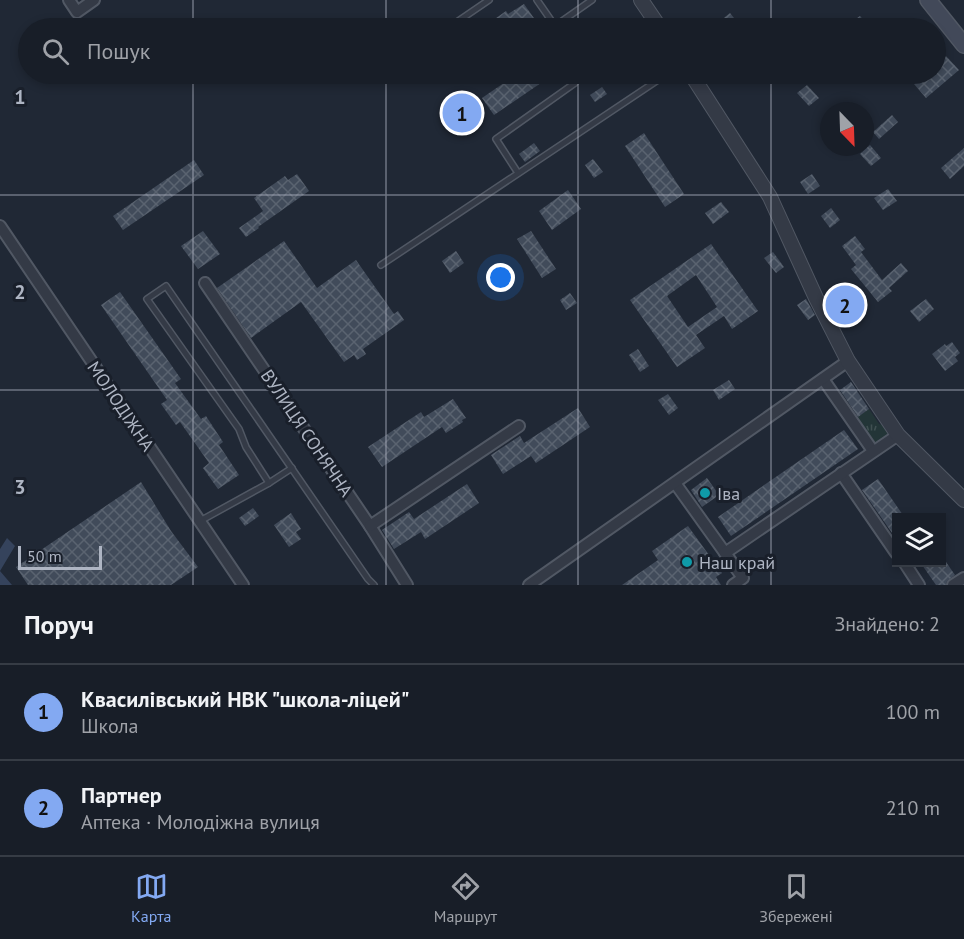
<!DOCTYPE html>
<html lang="uk">
<meta charset="utf-8">
<style>
:root{--surface:#181e28;--page:#252b34;--text:#f1f3f6;--muted:#9fa2a8;--line:#363c45;--accent:#83a9f2}
body{margin:0;font-family:"PT Sans",sans-serif;background:var(--page);color:var(--text)}
.controls{position:absolute;right:18px;bottom:18px;display:grid;overflow:hidden;border-radius:0px;box-shadow:0 3px 9px #0003}
.controls button{width:54px;height:54px;display:grid;place-items:center;padding:0;border:0;border-bottom:2px solid var(--line);background:var(--surface);color:var(--text);font:30px sans-serif}
.compass{position:absolute;left:820px;top:102px;width:54px;height:54px;border-radius:50%;background:var(--surface);box-shadow:0 3px 9px #0003;rotate:157deg}
.scale{position:absolute;left:18px;bottom:15px;width:84px;box-sizing:border-box;padding-left:6px;border:3px solid #aeb5c3;border-top:0;font-size:16px;line-height:21px;white-space:nowrap;color:#aeb5c3;-webkit-text-stroke:4px #191f2a;paint-order:stroke}
.you{position:absolute;left:501px;top:278px;width:21px;height:21px;margin:-15px;border:4px solid #fff;border-radius:50%;background:#1a73e8;box-shadow:0 0 0 9px #1a73e833}
.badge{display:grid;place-items:center;width:39px;height:39px;border-radius:50%;background:var(--accent);color:#111;font-size:20px;font-weight:700}
.pin{position:absolute;translate:-50% -50%;border:3px solid #fff;box-shadow:0 2px 6px #0006}
.list{margin:0;padding:0;list-style:none}
h2{display:flex;justify-content:space-between;align-items:center;height:78px;margin:0;padding:0 24px;font-size:26px}
h2 small{font-size:20px;font-weight:400;color:var(--muted)}
.list li{display:grid;grid-template-columns:39px 1fr auto;gap:18px;align-items:center;box-sizing:border-box;height:96px;padding:0 24px;border-top:2px solid var(--line)}
.list b{display:block;font-size:22px;white-space:nowrap}
.list p{margin:0;font-size:20px;white-space:nowrap;color:var(--muted)}
.list em{font-size:20px;font-style:normal;color:var(--muted)}
.icon{flex:none;width:33px;height:33px;fill:none;stroke:currentColor;stroke-width:2;stroke-linecap:round;stroke-linejoin:round}
.map{position:relative;flex:none;width:964px;height:585px;overflow:hidden}
.search{position:absolute;background:var(--surface);box-shadow:0 3px 9px #0003;left:18px;right:18px;top:18px;height:66px;display:flex;align-items:center;gap:15px;box-sizing:border-box;padding:0 21px;border-radius:33px;color:var(--muted);font-size:22px}
.sheet{height:270px;background:var(--surface)}
nav{display:flex;justify-content:space-around;align-items:center;box-sizing:border-box;height:84px;border-top:2px solid var(--line);background:var(--surface);font-size:16px;color:var(--muted)}
nav a{display:grid;justify-items:center;gap:3px}
nav .on{color:var(--accent)}
.map>svg:first-child{display:block}
.grass{fill:url(#grass-tufts)}
.water{fill:#35435c}
.building{fill:url(#building-cross-hatch);fill-rule:evenodd}
.lines{fill:none;stroke-linecap:round;stroke-linejoin:round}
.service-casing{stroke:#515864;stroke-width:8}
.minor-casing{stroke:#515864;stroke-width:14}
.tertiary-casing{stroke:#515864;stroke-width:16}
.secondary-casing{stroke:#515864;stroke-width:18}
.service{stroke:#343a46;stroke-width:5}
.minor{stroke:#343a46;stroke-width:10}
.tertiary{stroke:#343a46;stroke-width:14}
.secondary{stroke:#424959;stroke-width:15}
.grid{fill:none;stroke:#aeb5c3;stroke-width:1.5;stroke-opacity:0.55}
.culture-dot{fill:#0f9aa8;stroke:#191f2a;stroke-width:2}
.labels{text-anchor:middle;dominant-baseline:central;stroke-width:6;stroke-linejoin:round;paint-order:stroke}
.street-label{font-size:18px;fill:#aeb5c3;stroke:#191f2a}
.poi-label{font-size:18px;fill:#aeb5c3;stroke:#191f2a;text-anchor:start}
.grid-label{font-size:20px;text-anchor:middle;font-weight:bold;fill:#aeb5c3;stroke:#191f2a;stroke-width:6;stroke-linejoin:round;paint-order:stroke}
</style>
<div class="map">
<svg width="964" height="585" viewBox="0 0 964 585">
<defs>
<pattern id="grass-tufts" width="24" height="20" patternUnits="userSpaceOnUse" patternTransform="scale(1.5)"><rect width="24" height="20" fill="#233537"/><path d="M3 7l-1-3M5 7V3M7 7l1-3M15 17l-1-3M17 17v-4M19 17l1-3" fill="none" stroke="#405052"/></pattern>
<pattern id="building-cross-hatch" width="8" height="8" patternUnits="userSpaceOnUse" patternTransform="scale(1.5)"><rect width="8" height="8" fill="#414b5a"/><path d="M0 0l8 8M0 8l8-8" fill="none" stroke="#5a6370"/></pattern>
</defs>
<rect width="100%" height="100%" fill="#202835"/>
<path class="grass" d="M869 409 879 424 884 425 889 433C886 438 882 443 875 444L872 441 856 418Z"/>
<path class="water" d="M7 538 15 546 0 571 12 585H0V549Z"/>
<g class="building">
<path d="M524 4 541 28H482L506 11 508 14Z"/>
<path d="M730 13 742 28H725L719 22Z"/>
<path d="M860 16 870 28H843Z"/>
<path d="M946 56 959 70 926 98 914 84 926 74H936V66Z"/>
<path d="M517 74H554L494 115 482 98Z"/>
<path d="M807 85 819 98 809 106 797 93Z"/>
<path d="M602 87 607 94 595 102 590 95Z"/>
<path d="M892 115 898 122 879 139 873 132Z"/>
<path d="M644 133 684 194 665 207 625 146Z"/>
<path d="M534 143 540 151 525 162 519 154Z"/>
<path d="M870 145 881 158 871 166 860 154Z"/>
<path d="M964 148V166L950 179 941 168Z"/>
<path d="M593 159 603 172 594 178 585 165Z"/>
<path d="M194 160 204 175 123 230 113 216Z"/>
<path d="M297 174 309 191 258 227 259 228 246 237 239 228 263 211 254 198 285 176 288 180Z"/>
<path d="M812 174 820 186 808 194 800 182Z"/>
<path d="M888 189 897 201 883 210 874 198Z"/>
<path d="M568 190 581 209 552 230 539 211Z"/>
<path d="M721 202 729 212 713 224 705 213Z"/>
<path d="M831 208 840 220 830 228 821 216Z"/>
<path d="M203 231 220 254 198 269 181 246Z"/>
<path d="M531 231 556 269 542 278 517 239Z"/>
<path d="M855 236 865 249 861 252 882 280 901 263 908 271 889 288 892 291 878 302 851 269 856 265 842 246Z"/>
<path d="M284 241 317 288 356 260 394 314 398 311 404 320 363 349 366 354 357 360 354 355 344 362 301 302 251 338 217 288Z"/>
<path d="M711 244 758 311 732 329 724 316 696 335 705 348 677 367 630 300ZM696 275 717 307 688 327 667 296Z"/>
<path d="M456 251 464 263 450 273 442 261Z"/>
<path d="M773 252 784 267 776 273 764 258Z"/>
<path d="M120 292 181 379 175 383 201 419 206 416 223 442 219 445 239 475 218 489 203 468 209 463 180 422 176 425 161 404 167 400 101 305Z"/>
<path d="M570 293 577 303 566 310 560 300Z"/>
<path d="M806 299 815 315 808 320 797 305Z"/>
<path d="M926 299 934 309 919 322 910 311Z"/>
<path d="M952 342 960 353 955 357 958 361 945 371 932 354 945 344 946 346Z"/>
<path d="M638 349 649 366 640 372 629 355Z"/>
<path d="M729 380 735 389 719 400 713 390Z"/>
<path d="M851 382 869 409 858 417 840 390Z"/>
<path d="M668 394 678 408 669 415 658 400Z"/>
<path d="M453 399 466 418 462 420 463 422 446 433 442 427 382 467 368 447 421 412 424 417Z"/>
<path d="M578 408 590 427 536 463 531 456 503 474 491 455 520 436 524 443Z"/>
<path d="M844 430 858 449 731 536 718 517Z"/>
<path d="M707 478 719 495 702 507 691 490Z"/>
<path d="M878 479 905 518H897V540L862 490Z"/>
<path d="M141 482 171 531 198 567 171 585H28L16 567Z"/>
<path d="M467 484 479 503 425 539 421 532 394 549 382 530 409 512 414 519Z"/>
<path d="M253 508 259 516 245 526 239 518Z"/>
<path d="M291 513 301 529 296 532 301 539 289 547 274 525Z"/>
<path d="M688 526 722 573 716 577 721 585H622L658 560 652 551Z"/>
<path d="M920 562H946L955 575 947 581 946 585H936Z"/>
</g>
<g class="lines">
<g class="service-casing">
<g id="service">
<path d="M537 0 555 26"/>
<path d="M448 28 489 0"/>
<path d="M557 28 555 26 592 0"/>
<path d="M518 173 496 139 575 83 580 77 581 74"/>
<path d="M381 265 667 74"/>
<path d="M269 483 246 447 239 429 147 299 166 286 368 579 374 585"/>
<path d="M200 521 269 483 292 468"/>
</g>
</g>
<g class="minor-casing">
<g id="minor">
<path d="M69 0 77 12 94 0"/>
<path d="M0 226 243 585"/>
<path d="M205 283 370 526 407 585"/>
<path d="M823 379 873 451"/>
<path d="M841 473 896 553"/>
<path d="M675 483 743 578 733 585"/>
<path d="M370 526 519 426"/>
<path d="M725 553 898 435"/>
<path d="M904 562 919 585"/>
<path d="M529 585 848 361"/>
<path d="M953 585 964 578"/>
</g>
</g>
<g class="tertiary-casing">
<g id="tertiary">
<path d="M641 0 660 28"/>
<path d="M691 74 770 197 816 298 848 361 898 435 964 500"/>
</g>
</g>
<g class="secondary-casing">
<path id="secondary" d="M928 0 964 45"/>
</g>
<use href="#service" class="service"/>
<use href="#minor" class="minor"/>
<use href="#tertiary" class="tertiary"/>
<use href="#secondary" class="secondary"/>
</g>
<path class="grid" d="M193 0V28M386 0V28M578 0V28M771 0V28M193 74V585M386 74V585M578 74V585M771 74V585M0 195H964M0 390H964"/>
<g class="culture-dot">
<circle cx="705" cy="493" r="6"/>
<circle cx="687" cy="562" r="6"/>
</g>
<g class="labels">
<g class="street-label">
<text transform="translate(121 406) rotate(56)">МОЛОДІЖНА</text>
<text transform="translate(307 433) rotate(56)">ВУЛИЦЯ СОНЯЧНА</text>
</g>
<g class="poi-label">
<text x="717" y="493">Іва</text>
<text x="699" y="562">Наш край</text>
</g>
</g>
<g class="grid-label">
<text x="20" y="104">1</text>
<text x="20" y="299">2</text>
<text x="20" y="494">3</text>
</g>
</svg>
<div class="controls">
<button><svg class="icon" aria-label="layers" viewBox="0 0 24 24"><path d="M12 4l9 5-9 5-9-5zM3 14l9 5 9-5"/></svg></button>
</div>
<svg class="compass" viewBox="-18 -18 36 36"><path d="M0-13l5 13h-10z" fill="#e53935"/><path d="M0 13l5-13h-10z" fill="#9fa2a8"/></svg>
<div class="scale">50 m</div>
<div class="you"></div>
<div class="pin badge" style="left:462px;top:113px">1</div>
<div class="pin badge" style="left:845px;top:305px">2</div>
<div class="search"><svg class="icon" aria-label="search" viewBox="0 0 24 24"><circle cx="10" cy="10" r="6"/><path d="M15 15l6 6"/></svg>Пошук</div>
</div>
<section class="sheet">
<h2>Поруч<small>Знайдено: 2</small></h2>
<ul class="list">
<li><span class="badge">1</span><div><b>Квасилівський НВК &quot;школа-ліцей&quot;</b><p>Школа</p></div><em>100 m</em></li>
<li><span class="badge">2</span><div><b>Партнер</b><p>Аптека · Молодіжна вулиця</p></div><em>210 m</em></li>
</ul>
</section>
<nav>
<a class="on"><svg class="icon" aria-label="map" viewBox="0 0 24 24"><path d="M3 6l6-2 6 2 6-2v14l-6 2-6-2-6 2zM9 4v14M15 6v14"/></svg>Карта</a>
<a><svg class="icon" aria-label="directions" viewBox="0 0 24 24"><path d="M12 3l9 9-9 9-9-9zM9 14v-3h6M13 9l2 2-2 2"/></svg>Маршрут</a>
<a><svg class="icon" aria-label="saved" viewBox="0 0 24 24"><path d="M7 4h10v16l-5-4-5 4z"/></svg>Збережені</a>
</nav>
